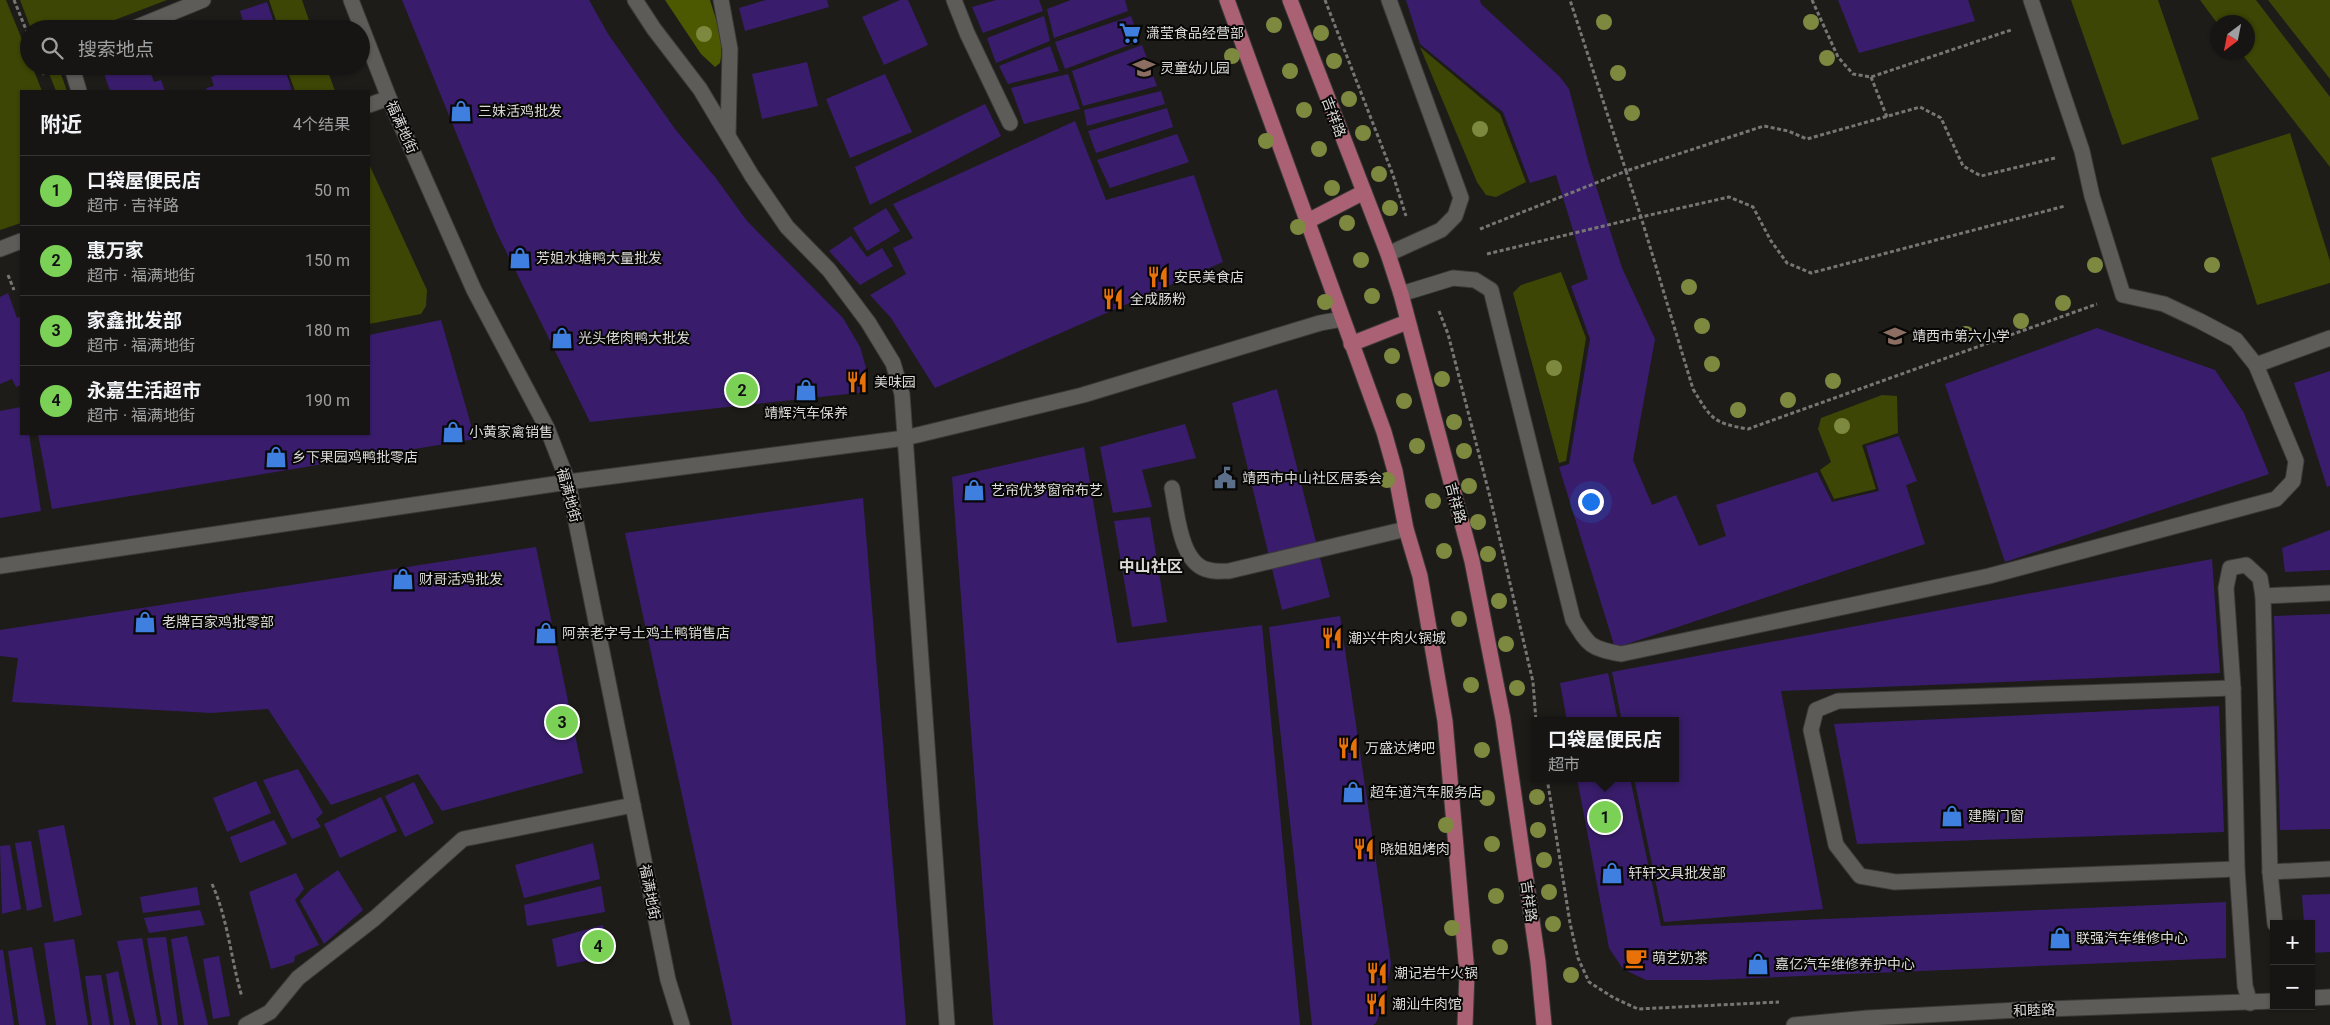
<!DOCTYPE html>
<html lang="zh">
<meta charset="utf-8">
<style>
:root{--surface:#161513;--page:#1f1e1c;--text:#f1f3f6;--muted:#9e9fa0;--line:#353433;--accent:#7ad156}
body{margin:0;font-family:Roboto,"Noto Sans SC",sans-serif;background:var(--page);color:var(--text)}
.controls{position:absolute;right:15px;bottom:15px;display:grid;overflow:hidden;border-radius:0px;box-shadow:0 1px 4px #0004}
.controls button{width:45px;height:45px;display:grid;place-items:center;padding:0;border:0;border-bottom:1px solid var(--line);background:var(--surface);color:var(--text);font:25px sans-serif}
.compass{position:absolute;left:2210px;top:15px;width:45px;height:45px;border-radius:50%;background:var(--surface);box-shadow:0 1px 4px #0004;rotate:212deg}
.you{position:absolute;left:1590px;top:501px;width:18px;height:18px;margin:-12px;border:4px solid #fff;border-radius:50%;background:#1a73e8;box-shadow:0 0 0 8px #1a73e833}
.badge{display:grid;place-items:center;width:32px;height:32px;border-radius:50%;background:var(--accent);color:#111;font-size:16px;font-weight:700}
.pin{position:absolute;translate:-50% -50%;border:2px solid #fff;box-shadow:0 1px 5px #0006}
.popup{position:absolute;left:1531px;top:717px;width:148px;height:65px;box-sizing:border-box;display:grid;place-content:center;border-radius:0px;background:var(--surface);filter:drop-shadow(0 1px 4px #0005);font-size:16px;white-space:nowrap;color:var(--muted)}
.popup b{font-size:19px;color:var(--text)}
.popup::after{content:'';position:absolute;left:50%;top:100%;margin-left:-10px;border:10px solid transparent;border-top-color:var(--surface)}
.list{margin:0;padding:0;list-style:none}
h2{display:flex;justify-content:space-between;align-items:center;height:65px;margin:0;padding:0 20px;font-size:21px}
h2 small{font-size:16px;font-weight:400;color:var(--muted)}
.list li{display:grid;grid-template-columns:32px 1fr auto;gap:15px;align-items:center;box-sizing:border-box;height:70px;padding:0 20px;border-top:1px solid var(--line)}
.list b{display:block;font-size:19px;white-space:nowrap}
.list p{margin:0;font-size:16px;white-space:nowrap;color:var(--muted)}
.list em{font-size:16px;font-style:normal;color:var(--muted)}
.icon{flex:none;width:28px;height:28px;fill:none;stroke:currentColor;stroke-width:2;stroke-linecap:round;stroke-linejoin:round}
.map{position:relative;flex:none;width:2330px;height:1025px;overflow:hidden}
.search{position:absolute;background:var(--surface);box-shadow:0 1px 4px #0004;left:20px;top:20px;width:350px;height:55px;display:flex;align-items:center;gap:12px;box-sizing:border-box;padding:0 18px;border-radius:28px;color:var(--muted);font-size:19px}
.panel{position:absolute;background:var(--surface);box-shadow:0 1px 4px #0004;left:20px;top:90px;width:350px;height:345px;border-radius:0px}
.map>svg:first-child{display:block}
.green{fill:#3d4605}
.forest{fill:#4d5900}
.building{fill:#391d6c}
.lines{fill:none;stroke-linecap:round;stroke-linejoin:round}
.service-casing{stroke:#3b3a38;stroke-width:17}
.minor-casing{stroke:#3b3a38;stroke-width:17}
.tertiary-casing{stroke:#3b3a38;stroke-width:17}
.primary-casing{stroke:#3b3a38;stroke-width:17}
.path{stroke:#777674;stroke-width:3;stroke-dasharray:4 2.5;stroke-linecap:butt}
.service{stroke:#5e5c59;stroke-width:15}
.minor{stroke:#5e5c59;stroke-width:15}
.tertiary{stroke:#5e5c59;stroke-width:15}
.primary{stroke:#ab6174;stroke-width:15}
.tree{fill:#7d893f}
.labels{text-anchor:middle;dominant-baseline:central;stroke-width:4;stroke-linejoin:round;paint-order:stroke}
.poi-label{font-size:14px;fill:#dbdad8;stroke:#070706;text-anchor:start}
.street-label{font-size:14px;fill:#dbdad8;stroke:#070706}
.quarter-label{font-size:16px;font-weight:bold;fill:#dbdad8;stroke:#070706}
</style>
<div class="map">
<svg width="2330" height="1025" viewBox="0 0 2330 1025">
<rect width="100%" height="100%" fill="#1d1c19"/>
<g class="green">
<path d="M0 0H6L29 57V66H32L42 91H21V223L0 230Z"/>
<path d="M20 0H167L91 29H31Z"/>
<path d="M269 0H302L312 29H279Z"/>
<path d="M2071 0H2158L2199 119 2122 145Z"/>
<path d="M2200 0H2256L2330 97V167L2241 53 2248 52V22L2217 23Z"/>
<path d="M2268 0H2330V79Z"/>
<path d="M1420 47 1500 114 1526 182 1496 197 1486 195 1477 182Z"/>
<path d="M46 66H58L67 91H56Z"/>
<path d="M286 66H326L335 91H295Z"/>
<path d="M2290 133 2330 261V283L2257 305 2211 158Z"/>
<path d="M369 164 427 290 426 306 421 314 369 324Z"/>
<path d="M1561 272 1586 338 1566 461 1559 463 1513 293 1521 285Z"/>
<path d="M1882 395 1897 396 1898 433 1862 445 1876 489 1834 499 1820 470 1831 462 1818 429 1821 418Z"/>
</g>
<path class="forest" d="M665 0H710C716 20 725 42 720 63L715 67 701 54Z"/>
<g class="building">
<path d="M402 0H589L608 34 675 129 715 177 747 221 843 318 860 347 866 368V392L590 422 496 231Z"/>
<path d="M766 0H827L829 7 745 31 739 8Z"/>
<path d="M900 0H908L928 45 884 65 862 17Z"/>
<path d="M996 0H1039L1043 11 983 33 972 7Z"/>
<path d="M1071 0H1125L1128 11 1054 38 1047 9Z"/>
<path d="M1406 0H1480L1481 4 1560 77 1569 89 1589 164 1622 268 1655 339 1633 460 1652 505 1676 495 1699 546 1726 536 1716 505 1817 472 1832 502 1879 491 1866 446 1899 436 1917 481 1906 485 1925 544 1615 648 1559 467 1569 464 1590 339 1571 286 1588 279 1556 175 1530 183 1503 112 1420 44Z"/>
<path d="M1838 0H1968L1975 21 1859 53Z"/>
<path d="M267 2 276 29H220L243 21 240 11Z"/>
<path d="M1044 16 1050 41 996 63 987 38Z"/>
<path d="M1131 16 1140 41 1065 69 1055 42Z"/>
<path d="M1142 45 1157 86 1083 106 1072 71Z"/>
<path d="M1050 46 1059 71 1008 84 999 66Z"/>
<path d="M807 62 818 106 762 119 752 74Z"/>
<path d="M124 66H148L154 82 161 80 165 91H110L104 73Z"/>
<path d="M222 66H284L292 91H207L206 88 214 86 211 77 224 72Z"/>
<path d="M885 74 912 132 850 158 826 99Z"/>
<path d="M1068 74 1080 109 1024 124 1011 88Z"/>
<path d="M1161 91 1165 104 1087 126 1084 110Z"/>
<path d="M985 104 1001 136 870 205 855 167Z"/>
<path d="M1167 108 1173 127 1096 153 1088 131Z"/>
<path d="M1075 121 1106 200 1194 175 1223 262 935 388 891 318 870 295 906 274 893 248 913 238 893 204Z"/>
<path d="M1177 134 1189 162 1110 188 1097 160Z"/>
<path d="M886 208 900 231 867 251 853 228Z"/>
<path d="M851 236 867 257 882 248 893 266 860 285 829 251Z"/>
<path d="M8 293 17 318 21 316V385L16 387 12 379 0 384V297Z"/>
<path d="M441 320 475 439 52 509 38 434H369V335Z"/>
<path d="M2097 328 2215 370 2244 413 2269 474 2005 562 1945 384Z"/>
<path d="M2330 371V486L2327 487 2294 383Z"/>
<path d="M1277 389 1330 597 1282 610 1232 403Z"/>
<path d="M21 407V434H29L41 511 0 518V411Z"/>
<path d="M1185 424 1196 458 1142 470 1152 507 1113 513 1100 447Z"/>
<path d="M1084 447 1117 643 1262 625 1300 1025H993L952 477Z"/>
<path d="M863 498 906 1025H732L625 533Z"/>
<path d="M1150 517 1167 622 1132 627 1114 521Z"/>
<path d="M2330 530V570L2285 572 2282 548Z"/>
<path d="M536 547 583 773 442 811 418 774 331 805 268 709 211 713 12 702 18 658 0 656V630Z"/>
<path d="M2212 559 2220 673 1781 691 1823 909 1664 922 1634 778H1675V721H1622L1612 672Z"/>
<path d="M2330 614V829L2280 830 2274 616Z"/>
<path d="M1340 616 1391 963 1386 996 1376 1023 1373 1025H1312L1269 627Z"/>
<path d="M1608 673 1618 721H1567L1560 683Z"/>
<path d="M2219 706 2224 832 1857 844 1834 724Z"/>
<path d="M298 769 323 813 316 819 321 827 292 839 263 780Z"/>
<path d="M1577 778H1630L1661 926 2226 902V958L1707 980H1646L1623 969 1609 948Z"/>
<path d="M256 781 271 813 227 832 213 798Z"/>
<path d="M414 782 434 823 405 837 385 796Z"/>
<path d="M381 797 397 831 340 858 324 824Z"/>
<path d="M274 820 287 844 240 863 230 837Z"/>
<path d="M64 825 82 915 54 922 38 830Z"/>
<path d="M31 841 42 907 27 911 15 843Z"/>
<path d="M593 843 600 879 524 898 515 865Z"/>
<path d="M10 845 21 909 2 914 0 846Z"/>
<path d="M338 870 363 910 324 944 300 901 310 890Z"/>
<path d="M296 873 304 889 295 900 319 945 295 956 294 962 271 969 249 892Z"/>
<path d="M601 886 605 912 527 926 524 905Z"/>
<path d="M197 887 200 905 143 913 140 897Z"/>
<path d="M2330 894V952L2311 953V924H2304L2302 895Z"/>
<path d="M200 910 205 925 149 933 144 918Z"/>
<path d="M603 925 608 956 557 967 552 939Z"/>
<path d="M187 936 208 1025H184L171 939Z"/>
<path d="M166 937 178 1025H162L147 938Z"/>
<path d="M142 938 158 1025H136L117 941Z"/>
<path d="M74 939 88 1025H56L44 943Z"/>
<path d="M32 947 46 1025H19L8 951Z"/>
<path d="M0 950H3L14 1025H0Z"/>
<path d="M219 956 230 1016 213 1019 203 959Z"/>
<path d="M118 971 130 1025H114L106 974Z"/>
<path d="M101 975 110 1025H92L85 976Z"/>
</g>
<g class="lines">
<g class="service-casing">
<g id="service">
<path d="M635 0 654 29 700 89 752 176 787 227 829 270 868 322 893 363 902 394 947 1025"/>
<path d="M721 0 730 49 728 135"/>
<path d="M954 0 967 33 1010 123"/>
<path d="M132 29 203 0"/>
<path d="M73 66V71L79 91"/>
<path d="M369 105 389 98"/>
<path d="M0 249 21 241"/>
<path d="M1388 254 1441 230 1455 216 1461 198 1389 0"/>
<path d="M1401 294 1453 278 1475 280 1491 290 1573 620C1589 646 1590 648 1621 654L1989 576 2276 499 2293 481 2296 461 2256 365 2236 340 2200 321 2164 304 2123 295 2092 196 2082 151 2031 0"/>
<path d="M2256 365 2330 338"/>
<path d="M1172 488C1177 512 1180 565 1209 570 1216 572 1223 571 1229 571L1406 529"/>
<path d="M2263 596 2330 593"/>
<path d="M2233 688 1838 701 1816 710 1811 730 1836 845 1860 876 1895 882 2237 869"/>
<path d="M2270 872 2330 869"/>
<path d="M2250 1003 2245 986 2237 869 2233 688 2226 588 2230 568 2246 565 2260 578 2263 596 2270 872 2275 924"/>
</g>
</g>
<g class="minor-casing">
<g id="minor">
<path d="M351 0 389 98 474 290 547 428 568 482 668 980 682 1025"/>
<path d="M0 566 568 482 905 438 1083 395 1320 323 1342 319"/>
<path d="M246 1025 270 1012 298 978 375 918 463 839 633 805"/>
</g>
</g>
<g class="tertiary-casing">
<g id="tertiary">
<path d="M2311 998 2330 997"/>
<path d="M1794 1025 1868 1018 2018 1010 2274 1001"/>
</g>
</g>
<g class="primary-casing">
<g id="primary">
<path d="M1227 0 1384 432 1395 471 1406 529 1420 576 1445 721 1467 973 1465 1025"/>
<path d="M1290 0 1388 254 1401 294 1472 561 1503 719 1538 962 1544 1025"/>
<path d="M1306 222 1364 192"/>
<path d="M1351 344 1407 322"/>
</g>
</g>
<g class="path">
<path d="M14 0 29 37"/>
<path d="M1325 0 1393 175 1406 216"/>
<path d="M1812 0 1838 57 1853 74 1871 77 2011 30"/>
<path d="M40 66 44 75"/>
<path d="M1871 77 1887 117"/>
<path d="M2055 158 1981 176 1963 166 1941 118 1920 107 1807 139 1788 131 1764 126 1626 171 1641 217 1729 197 1753 207 1771 241 1787 263 1811 273 2065 206"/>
<path d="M1480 229 1626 171 1570 0"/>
<path d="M1487 254 1641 217 1693 389C1711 419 1713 423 1748 429L2097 304"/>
<path d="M8 275 14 290"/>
<path d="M1439 311 1448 334 1490 497 1533 682 1536 721"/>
<path d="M1547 778 1570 923 1578 958 1589 982 1614 998 1638 1009 1779 1002"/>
<path d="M212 884C228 919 231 960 242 997"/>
</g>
<use href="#service" class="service"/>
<use href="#minor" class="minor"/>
<use href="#tertiary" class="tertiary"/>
<use href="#primary" class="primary"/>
</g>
<g class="tree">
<circle cx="1604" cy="22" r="8"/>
<circle cx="1811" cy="22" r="8"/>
<circle cx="1274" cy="25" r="8"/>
<circle cx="1321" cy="33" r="8"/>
<circle cx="704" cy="34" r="8"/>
<circle cx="1232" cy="56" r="8"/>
<circle cx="1827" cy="58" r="8"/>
<circle cx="1334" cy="61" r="8"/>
<circle cx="1290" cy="71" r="8"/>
<circle cx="1618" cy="73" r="8"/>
<circle cx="1349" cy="99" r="8"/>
<circle cx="1304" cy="110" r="8"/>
<circle cx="1632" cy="113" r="8"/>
<circle cx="1480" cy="129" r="8"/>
<circle cx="1363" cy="133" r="8"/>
<circle cx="1266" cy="141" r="8"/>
<circle cx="1319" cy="149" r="8"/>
<circle cx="1379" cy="174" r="8"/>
<circle cx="1332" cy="188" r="8"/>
<circle cx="1390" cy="208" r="8"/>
<circle cx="1347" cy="223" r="8"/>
<circle cx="1298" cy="227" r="8"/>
<circle cx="1361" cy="260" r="8"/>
<circle cx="2095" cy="265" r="8"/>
<circle cx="2212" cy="265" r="8"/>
<circle cx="1689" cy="287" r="8"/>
<circle cx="1372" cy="296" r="8"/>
<circle cx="1325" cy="302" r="8"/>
<circle cx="2063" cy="303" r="8"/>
<circle cx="2021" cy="321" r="8"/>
<circle cx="1702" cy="326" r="8"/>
<circle cx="1966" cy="334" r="8"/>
<circle cx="1392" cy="356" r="8"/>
<circle cx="1712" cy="364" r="8"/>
<circle cx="1554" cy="368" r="8"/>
<circle cx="1442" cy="379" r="8"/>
<circle cx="1833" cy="381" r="8"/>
<circle cx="1788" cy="400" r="8"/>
<circle cx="1404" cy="401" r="8"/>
<circle cx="1738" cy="410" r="8"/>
<circle cx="1454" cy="422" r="8"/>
<circle cx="1842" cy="426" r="8"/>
<circle cx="1417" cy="446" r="8"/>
<circle cx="1464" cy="451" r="8"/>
<circle cx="1387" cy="480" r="8"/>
<circle cx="1469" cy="486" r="8"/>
<circle cx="1433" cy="501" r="8"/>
<circle cx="1478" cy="522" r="8"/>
<circle cx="1444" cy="551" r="8"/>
<circle cx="1488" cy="554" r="8"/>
<circle cx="1499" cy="601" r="8"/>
<circle cx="1459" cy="619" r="8"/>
<circle cx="1506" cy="644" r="8"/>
<circle cx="1471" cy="685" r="8"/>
<circle cx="1517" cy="688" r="8"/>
<circle cx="1482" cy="750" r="8"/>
<circle cx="1537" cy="797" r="8"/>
<circle cx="1487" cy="798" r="8"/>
<circle cx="1446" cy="825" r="8"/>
<circle cx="1538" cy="830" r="8"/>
<circle cx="1492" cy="844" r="8"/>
<circle cx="1544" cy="860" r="8"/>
<circle cx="1549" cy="892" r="8"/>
<circle cx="1496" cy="896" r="8"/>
<circle cx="1553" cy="924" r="8"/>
<circle cx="1452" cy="928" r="8"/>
<circle cx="1500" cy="947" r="8"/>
<circle cx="1571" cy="975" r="8"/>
</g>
<defs>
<g id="supermarket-bare" transform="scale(1.725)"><path d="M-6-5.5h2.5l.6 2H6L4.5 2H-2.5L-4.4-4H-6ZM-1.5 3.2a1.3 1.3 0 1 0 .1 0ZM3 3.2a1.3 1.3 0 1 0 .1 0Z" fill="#3f7fe0" stroke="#070706" stroke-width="2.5" paint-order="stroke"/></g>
<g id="school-bare" transform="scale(1.725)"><path d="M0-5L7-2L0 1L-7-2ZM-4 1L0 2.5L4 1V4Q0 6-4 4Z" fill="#8d6e63" stroke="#070706" stroke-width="2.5" paint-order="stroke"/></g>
<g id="shop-bare" transform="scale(1.725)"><path d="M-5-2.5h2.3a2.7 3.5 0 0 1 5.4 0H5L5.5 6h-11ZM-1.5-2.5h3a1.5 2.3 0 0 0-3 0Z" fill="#3f7fe0" stroke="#070706" stroke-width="2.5" paint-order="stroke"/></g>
<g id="restaurant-bare" transform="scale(1.725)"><path d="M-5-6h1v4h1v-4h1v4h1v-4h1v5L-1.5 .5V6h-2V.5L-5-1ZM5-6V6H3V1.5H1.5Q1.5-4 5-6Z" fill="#e8710a" stroke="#070706" stroke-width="2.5" paint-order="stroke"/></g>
<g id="civic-bare" transform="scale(1.725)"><path d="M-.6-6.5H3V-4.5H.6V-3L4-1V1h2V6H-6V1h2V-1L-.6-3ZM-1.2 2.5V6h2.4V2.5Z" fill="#5c6f8a" stroke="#070706" stroke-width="2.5" paint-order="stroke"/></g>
<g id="cafe-bare" transform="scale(1.725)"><path d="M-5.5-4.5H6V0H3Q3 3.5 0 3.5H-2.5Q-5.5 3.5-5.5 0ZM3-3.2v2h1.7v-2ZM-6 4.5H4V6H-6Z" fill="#e8710a" stroke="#070706" stroke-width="2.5" paint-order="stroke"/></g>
</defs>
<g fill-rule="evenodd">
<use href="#supermarket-bare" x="1130" y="33"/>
<use href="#school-bare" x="1144" y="68"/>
<use href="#shop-bare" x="461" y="111"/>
<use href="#shop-bare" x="520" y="258"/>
<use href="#restaurant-bare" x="1158" y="277"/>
<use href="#restaurant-bare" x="1113" y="299"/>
<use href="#school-bare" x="1895" y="336"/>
<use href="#shop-bare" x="562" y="338"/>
<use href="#restaurant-bare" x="857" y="382"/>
<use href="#shop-bare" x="806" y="390"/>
<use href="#shop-bare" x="453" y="432"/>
<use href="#shop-bare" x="276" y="457"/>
<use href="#civic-bare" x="1225" y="478"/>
<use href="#shop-bare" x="974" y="490"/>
<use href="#shop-bare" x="403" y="579"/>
<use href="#shop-bare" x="145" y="622"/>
<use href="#shop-bare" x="546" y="633"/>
<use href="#restaurant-bare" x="1332" y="638"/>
<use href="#restaurant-bare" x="1348" y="748"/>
<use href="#shop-bare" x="1353" y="792"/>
<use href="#shop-bare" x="1952" y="816"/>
<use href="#restaurant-bare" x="1364" y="849"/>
<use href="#shop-bare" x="1612" y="873"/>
<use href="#shop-bare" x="2060" y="938"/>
<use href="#cafe-bare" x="1636" y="958"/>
<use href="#shop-bare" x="1758" y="964"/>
<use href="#restaurant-bare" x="1377" y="973"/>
<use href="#restaurant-bare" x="1376" y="1004"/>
</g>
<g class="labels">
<g class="poi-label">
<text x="1146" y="33">潇莹食品经营部</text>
<text x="1160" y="68">灵童幼儿园</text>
<text x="478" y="111">三妹活鸡批发</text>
<text x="536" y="258">芳姐水塘鸭大量批发</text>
<text x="1174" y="277">安民美食店</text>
<text x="1130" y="299">全成肠粉</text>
<text x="1912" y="336">靖西市第六小学</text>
<text x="578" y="338">光头佬肉鸭大批发</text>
<text x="874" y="382">美味园</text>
<text x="806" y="413" text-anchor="middle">靖辉汽车保养</text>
<text x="469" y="432">小黄家禽销售</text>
<text x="292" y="457">乡下果园鸡鸭批零店</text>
<text x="1242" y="478">靖西市中山社区居委会</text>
<text x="991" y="490">艺帘优梦窗帘布艺</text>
<text x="419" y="579">财哥活鸡批发</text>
<text x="162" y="622">老牌百家鸡批零部</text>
<text x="562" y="633">阿亲老字号土鸡土鸭销售店</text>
<text x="1348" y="638">潮兴牛肉火锅城</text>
<text x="1365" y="748">万盛达烤吧</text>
<text x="1370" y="792">超车道汽车服务店</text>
<text x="1968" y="816">建腾门窗</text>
<text x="1380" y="849">晓姐姐烤肉</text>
<text x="1628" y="873">轩轩文具批发部</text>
<text x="2076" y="938">联强汽车维修中心</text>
<text x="1652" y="958">萌艺奶茶</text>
<text x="1775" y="964">嘉亿汽车维修养护中心</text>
<text x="1394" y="973">潮记岩牛火锅</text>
<text x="1392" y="1004">潮汕牛肉馆</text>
</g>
<g class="street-label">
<text transform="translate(1334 117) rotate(69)">吉祥路</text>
<text transform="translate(402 127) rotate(66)">福满地街</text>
<text transform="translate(569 495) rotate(75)">福满地街</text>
<text transform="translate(1456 503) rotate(75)">吉祥路</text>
<text transform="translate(650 892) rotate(79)">福满地街</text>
<text transform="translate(1529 901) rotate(82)">吉祥路</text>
<text transform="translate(2034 1010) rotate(-2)">和睦路</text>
</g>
<g class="quarter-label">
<text x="1151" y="566">中山社区</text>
</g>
</g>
</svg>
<div class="controls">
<button>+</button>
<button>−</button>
</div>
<svg class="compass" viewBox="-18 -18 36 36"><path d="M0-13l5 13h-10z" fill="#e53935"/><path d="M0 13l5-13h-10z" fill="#9e9fa0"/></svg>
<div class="you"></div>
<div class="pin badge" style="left:1605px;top:817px">1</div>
<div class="popup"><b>口袋屋便民店</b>超市</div>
<div class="pin badge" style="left:742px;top:390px">2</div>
<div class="pin badge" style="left:562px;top:722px">3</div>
<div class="pin badge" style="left:598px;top:946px">4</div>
<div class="search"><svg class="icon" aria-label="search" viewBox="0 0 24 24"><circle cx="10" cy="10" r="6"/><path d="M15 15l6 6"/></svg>搜索地点</div>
<section class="panel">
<h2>附近<small>4个结果</small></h2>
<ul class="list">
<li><span class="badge">1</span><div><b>口袋屋便民店</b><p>超市 · 吉祥路</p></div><em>50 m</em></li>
<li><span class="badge">2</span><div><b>惠万家</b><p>超市 · 福满地街</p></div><em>150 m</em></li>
<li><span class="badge">3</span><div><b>家鑫批发部</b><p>超市 · 福满地街</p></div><em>180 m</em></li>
<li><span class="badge">4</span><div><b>永嘉生活超市</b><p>超市 · 福满地街</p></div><em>190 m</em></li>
</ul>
</section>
</div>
